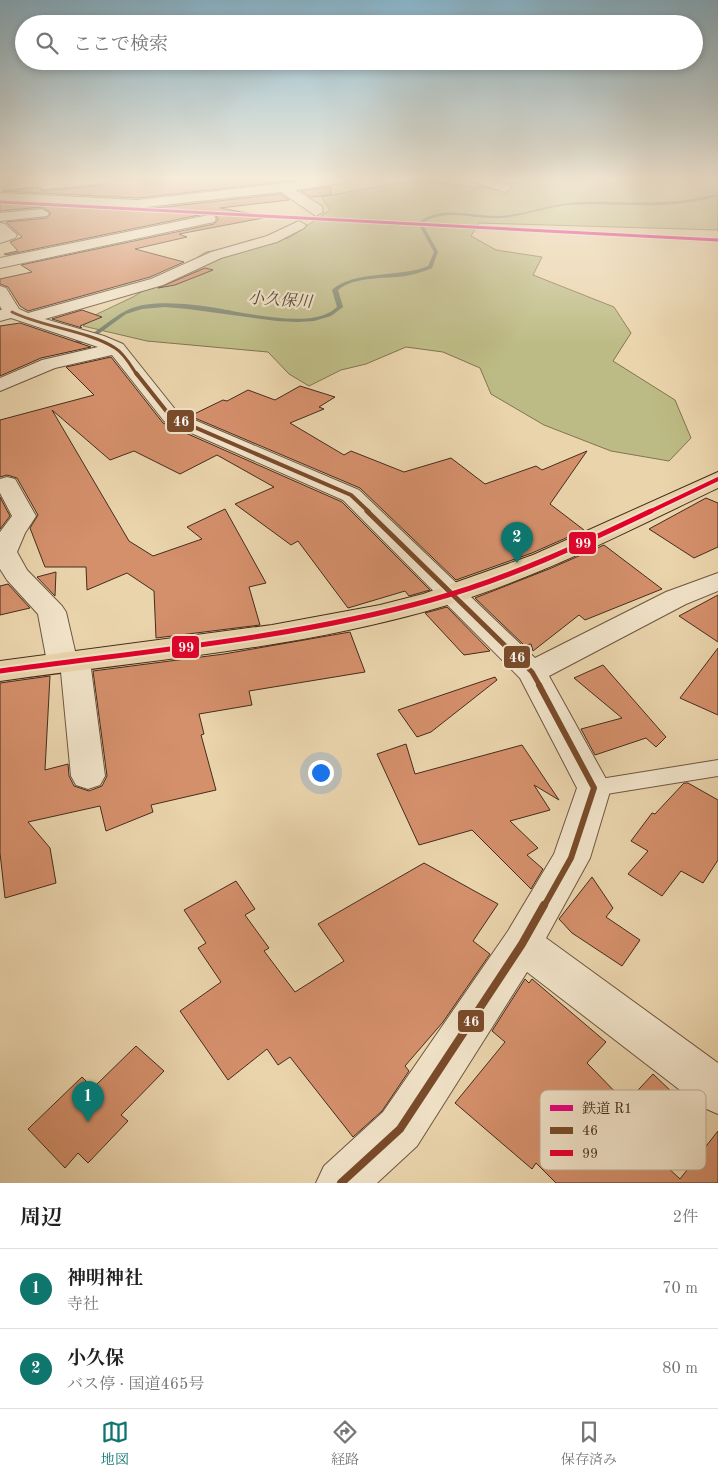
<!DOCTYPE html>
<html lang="ja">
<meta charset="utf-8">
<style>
:root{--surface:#fff;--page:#f6f6f6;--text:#222;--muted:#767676;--line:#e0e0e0;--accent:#0f766e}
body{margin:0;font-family:"Old Standard TT","Noto Serif JP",serif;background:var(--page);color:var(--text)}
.you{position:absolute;left:320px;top:772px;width:18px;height:18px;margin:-12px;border:4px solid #fff;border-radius:50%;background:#1a73e8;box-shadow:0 0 0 8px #1a73e833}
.badge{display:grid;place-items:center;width:32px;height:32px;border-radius:50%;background:var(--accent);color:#fff;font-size:16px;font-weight:700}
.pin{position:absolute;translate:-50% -41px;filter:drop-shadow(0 1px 2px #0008)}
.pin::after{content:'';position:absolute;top:26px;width:18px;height:15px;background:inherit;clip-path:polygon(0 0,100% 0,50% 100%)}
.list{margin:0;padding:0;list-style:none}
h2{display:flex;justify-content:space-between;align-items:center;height:65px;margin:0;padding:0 20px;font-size:21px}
h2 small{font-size:16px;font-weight:400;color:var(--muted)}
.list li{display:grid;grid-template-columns:32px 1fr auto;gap:15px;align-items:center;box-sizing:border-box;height:80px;padding:0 20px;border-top:1px solid var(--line)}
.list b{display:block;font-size:19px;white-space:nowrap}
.list p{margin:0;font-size:16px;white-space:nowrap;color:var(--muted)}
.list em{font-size:16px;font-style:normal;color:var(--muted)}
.icon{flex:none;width:28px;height:28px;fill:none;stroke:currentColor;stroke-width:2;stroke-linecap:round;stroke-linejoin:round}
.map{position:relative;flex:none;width:718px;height:1183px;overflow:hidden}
.search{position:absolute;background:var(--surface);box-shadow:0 2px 8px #0003;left:15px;right:15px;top:15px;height:55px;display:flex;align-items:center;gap:12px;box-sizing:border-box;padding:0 18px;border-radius:28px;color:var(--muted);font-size:19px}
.sheet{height:225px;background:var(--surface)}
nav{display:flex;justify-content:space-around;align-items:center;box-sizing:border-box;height:70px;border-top:1px solid var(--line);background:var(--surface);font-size:14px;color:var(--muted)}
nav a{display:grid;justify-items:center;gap:2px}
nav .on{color:var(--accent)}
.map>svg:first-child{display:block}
.green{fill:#bdbb85;stroke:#817450}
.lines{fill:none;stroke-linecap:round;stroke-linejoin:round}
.stream{fill:#77816e;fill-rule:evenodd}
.building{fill:#d48f6b;stroke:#452c1c}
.service-casing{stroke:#6e5640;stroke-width:2}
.minor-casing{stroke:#6e5640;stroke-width:2}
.trunk-casing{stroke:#452c1c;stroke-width:2}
.service{fill:#f1e3c9;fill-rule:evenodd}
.minor{fill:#f1e3c9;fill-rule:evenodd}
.trunk{fill:#ead4ac;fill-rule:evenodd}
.bus-1-far4-casing{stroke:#f1e3c9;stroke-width:5.5}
.bus-1-far3-casing{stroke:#f1e3c9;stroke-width:7}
.bus-1-far2-casing{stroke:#f1e3c9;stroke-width:9}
.bus-1-far1-casing{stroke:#f1e3c9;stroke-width:10}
.bus-1-casing{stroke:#f1e3c9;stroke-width:12}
.bus-2-far1-casing{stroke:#f1e3c9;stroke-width:7}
.bus-2-casing{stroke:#f1e3c9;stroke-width:9}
.bus-1-far4{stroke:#7a4b2a;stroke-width:3}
.bus-1-far3{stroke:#7a4b2a;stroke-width:4}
.bus-1-far2{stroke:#7a4b2a;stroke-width:5}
.bus-1-far1{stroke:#7a4b2a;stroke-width:6}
.bus-1{stroke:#7a4b2a;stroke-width:8}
.bus-2-far1{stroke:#e4002b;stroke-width:4}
.bus-2{stroke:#e4002b;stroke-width:5}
.rail-1-casing{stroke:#f1e3c9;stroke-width:5}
.rail-1{stroke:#e5007d;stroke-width:3}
.labels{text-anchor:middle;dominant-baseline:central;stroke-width:4.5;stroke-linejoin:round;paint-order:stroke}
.far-water-label{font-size:16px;font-style:italic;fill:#564837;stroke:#f1e3c9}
.key{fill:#f1e3c9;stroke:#bdac95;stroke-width:1}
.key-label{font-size:14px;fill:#452c1c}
.line-badge{stroke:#f1e3c9;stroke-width:2}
.badge-label{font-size:14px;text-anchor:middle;font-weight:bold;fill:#fff}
</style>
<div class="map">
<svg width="718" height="1183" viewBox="0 0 718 1183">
<rect width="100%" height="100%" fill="#ead4ac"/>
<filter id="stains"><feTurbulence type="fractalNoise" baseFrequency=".004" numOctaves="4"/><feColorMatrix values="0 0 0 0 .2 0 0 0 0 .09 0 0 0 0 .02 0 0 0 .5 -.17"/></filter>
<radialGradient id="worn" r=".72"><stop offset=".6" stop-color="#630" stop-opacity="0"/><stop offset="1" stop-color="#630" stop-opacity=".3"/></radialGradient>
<path class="green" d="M523 179H718V230L479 223 471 236 496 250 542 257 533 275 614 307 631 333 613 361 675 400 691 438 669 461 611 451 544 425 491 394 480 368 443 352 406 347 366 364 341 370 309 386 289 374 268 352 147 341 83 326 97 314 133 297 206 252 289 238 330 210 321 197 396 183 428 181 472 187H501Z"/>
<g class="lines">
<path class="stream" d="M718 194V196C699 201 681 204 661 205 630 206 600 203 569 205 546 207 524 216 501 218 474 220 447 207 422 223L438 252 432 268C423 272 415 274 406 276 384 279 355 276 338 290L343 307 331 316 314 321 297 322 277 321 188 309 165 307 142 309 126 314 93 338 69 348 66 346C73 342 82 339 90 335 108 324 121 309 143 305 168 301 197 305 222 309 249 314 304 326 328 313 331 312 334 309 337 307L332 290C353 270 400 278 428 266L434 252 418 223C441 204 472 217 499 216 523 215 546 205 570 203 600 200 631 204 662 202 681 202 699 198 718 194Z"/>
</g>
<g class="building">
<path d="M116 179H308L137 198 2 191 37 187 43 191 108 185Z"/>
<path d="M331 187V195L311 197 301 191Z"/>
<path d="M281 194 289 200 220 208 263 216V218L179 234 187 237 135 249 184 262 150 277 28 311 20 306 8 287 0 284V279L32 272 21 265 214 224 218 220 216 215 209 213 6 255 4 254 18 251 10 242 22 237 6 222 47 218 51 213 42 207 0 211V203L137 210Z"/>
<path d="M205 268 213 270 175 285 158 288Z"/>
<path d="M82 310 102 317 80 326 82 328 52 319Z"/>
<path d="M20 323 91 347 41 358 0 376V326Z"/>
<path d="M111 357 163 423 342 502 430 590 409 596 405 591 348 608 298 541 291 545 235 504 274 487 217 455 180 474 134 451 110 460 52 410 129 541 153 556 202 539 187 527 225 509 266 583 249 587 260 625 156 638 154 591 127 573 87 590 86 567H45L30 528 38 515 17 478 7 475 0 477V420L94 395 66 367Z"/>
<path d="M300 386 335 397 319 407 324 409 290 423 344 455 351 451 404 472 451 458 485 484 536 466 542 470 587 451 550 504 584 530 532 553 456 580 360 488 190 416 223 400 227 401 248 390 275 400Z"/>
<path d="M0 497 10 516 0 529Z"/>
<path d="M706 498 718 503V547L694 558 649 529Z"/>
<path d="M604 545 662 589 585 620 579 615 533 651 531 644 524 645 475 598 549 569Z"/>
<path d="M56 572 55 596 37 577Z"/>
<path d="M8 584 30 608 0 615V586Z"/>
<path d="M718 595V642L679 616Z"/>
<path d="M447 607 490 651 464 655 425 613Z"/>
<path d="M350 632 365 672 249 691 252 705 199 714 204 734 201 735 216 790 151 805 153 812 106 831 100 806 28 822 50 848 56 883 5 898 0 853V683L50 676 45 770 68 764 69 776 74 786 89 791 102 786 107 776 93 671 224 654Z"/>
<path d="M718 648V715L680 698Z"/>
<path d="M603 665 666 737 656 747 646 738 595 755 581 729 622 718 574 678Z"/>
<path d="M495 677 497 680 431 732 417 737 398 710Z"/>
<path d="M406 744 415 774 522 745 559 800 534 785 550 810 510 821 538 848 527 855 543 869 531 889 472 830 419 845 377 754Z"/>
<path d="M684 783H688L718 800V860L703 883 681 871 662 896 628 874 648 851 631 841 652 813 655 814Z"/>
<path d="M424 863 498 904 473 941 490 954 443 1022 405 1066 409 1071 382 1111 353 1137 290 1057 278 1065 267 1049 228 1080 180 1011 221 982 198 948 206 943 184 910 236 881 255 909 245 915 269 948 264 951 295 992 344 961 318 924Z"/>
<path d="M592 877 613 908 606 917 640 940 622 966 572 933 559 919Z"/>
<path d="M525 979 529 983 532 979 606 1042 587 1063 626 1103 653 1074 674 1094 634 1136 680 1179 718 1131V1183H556L536 1163 532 1169 455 1103 505 1042 492 1031Z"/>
<path d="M136 1046 164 1071 121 1115 128 1121 88 1163 78 1153 65 1168 28 1129 82 1077 93 1088Z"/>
</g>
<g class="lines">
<g class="service-casing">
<path id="service" d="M718 760V776L594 796 586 794 583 788 586 782 594 780Z"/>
</g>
<g class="minor-casing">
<g id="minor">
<path d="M72 179H114L108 183 43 189 37 185 43 181Z"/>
<path d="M321 179H351L345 183 295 190 322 206 323 212 316 216 281 192 137 208 0 201V193L137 200Z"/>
<path d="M471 179H488L509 185 511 188 505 192 473 182Z"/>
<path d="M42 209 49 213 47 216 0 221V213Z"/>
<path d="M209 215 214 216 216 219 214 222 0 268V258Z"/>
<path d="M299 221 306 225 304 228 277 242 221 258 163 285 45 319 104 336 123 344 178 413 359 490 535 658 666 592 718 573V591L686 604 549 676 611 788 590 858 546 938 718 1063V1114L702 1107 527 972 417 1146 377 1183H316L324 1166 383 1112 508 931 554 854 577 788 520 678 343 500 164 421 112 355 55 368 0 391V378L42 360 98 347 11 318 0 321V310H2L0 306V286L6 288 19 309 28 313 151 279 211 252 267 236Z"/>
<path d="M0 223 5 224 17 235 15 238 0 243Z"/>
<path d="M7 477 15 479 36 516 25 533 17 552 27 570 62 606 66 612 75 651 86 654 90 661 105 776 100 785 88 789 76 785 71 776 61 672 51 669 47 662 38 614 7 580 0 569V532L12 516 0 493V479Z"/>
</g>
</g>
<g class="trunk-casing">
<path id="trunk" d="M718 472V488C628 531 539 577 444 606 300 649 148 660 0 681V661L272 625 380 605 423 594 533 555Z"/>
</g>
<use href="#service" class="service"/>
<use href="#minor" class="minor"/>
<use href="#trunk" class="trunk"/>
<g class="bus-1-far4-casing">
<path id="bus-1-far4" d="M12 312C42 327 89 331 115 348 124 353 131 366 137 375"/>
</g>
<g class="bus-1-far3-casing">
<path id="bus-1-far3" d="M136 373 171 417 351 495 369 512"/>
</g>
<g class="bus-1-far2-casing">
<path id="bus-1-far2" d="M367 511 532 672 540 686"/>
</g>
<g class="bus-1-far1-casing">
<path id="bus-1-far1" d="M539 685 594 788 571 858 544 906"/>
</g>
<g class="bus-1-casing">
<path id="bus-1" d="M341 1183 400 1129 522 944 544 905"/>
</g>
<g class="bus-2-far1-casing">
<path id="bus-2-far1" d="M649 512 718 479"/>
</g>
<g class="bus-2-casing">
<path id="bus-2" d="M0 671C144 651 290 639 431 600 508 579 580 545 651 511"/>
</g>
<use href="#bus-1-far4" class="bus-1-far4"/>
<use href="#bus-1-far3" class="bus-1-far3"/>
<use href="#bus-1-far2" class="bus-1-far2"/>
<use href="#bus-1-far1" class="bus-1-far1"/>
<use href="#bus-1" class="bus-1"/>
<use href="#bus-2-far1" class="bus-2-far1"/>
<use href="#bus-2" class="bus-2"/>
<g class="rail-1-casing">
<path id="rail-1" d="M0 202 718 240"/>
</g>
<use href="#rail-1" class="rail-1"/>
</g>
<linearGradient id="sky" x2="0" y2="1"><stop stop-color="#88b6cd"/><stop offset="0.52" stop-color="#f6ecda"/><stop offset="1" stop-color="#f6ecda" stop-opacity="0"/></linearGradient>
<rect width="718" height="344" fill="url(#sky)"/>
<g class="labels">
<g class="far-water-label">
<text transform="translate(280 301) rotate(4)">小久保川</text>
</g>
</g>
<rect x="540" y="1090" width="166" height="80" rx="8" class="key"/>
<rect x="550" y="1105" width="23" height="6" fill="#e5007d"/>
<rect x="550" y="1127" width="23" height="7" fill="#7a4b2a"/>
<rect x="550" y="1150" width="23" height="6" fill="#e4002b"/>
<g class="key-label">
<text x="582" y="1113">鉄道 R1</text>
<text x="582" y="1135">46</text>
<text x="582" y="1158">99</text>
</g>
<g class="line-badge">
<rect x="166" y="409" width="29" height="24" rx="5" fill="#7a4b2a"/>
<rect x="568" y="531" width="29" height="24" rx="5" fill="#e4002b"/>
<rect x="171" y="635" width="29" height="24" rx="5" fill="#e4002b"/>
<rect x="503" y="645" width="28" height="24" rx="5" fill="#7a4b2a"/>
<rect x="457" y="1009" width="28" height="24" rx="5" fill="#7a4b2a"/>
</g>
<g class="badge-label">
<text x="181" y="426">46</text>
<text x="583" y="548">99</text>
<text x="186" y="652">99</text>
<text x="517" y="662">46</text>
<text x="471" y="1026">46</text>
</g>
<rect width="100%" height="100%" filter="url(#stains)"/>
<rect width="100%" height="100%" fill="url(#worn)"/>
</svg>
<div class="you"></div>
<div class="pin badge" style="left:88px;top:1122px">1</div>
<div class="pin badge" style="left:517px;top:563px">2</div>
<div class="search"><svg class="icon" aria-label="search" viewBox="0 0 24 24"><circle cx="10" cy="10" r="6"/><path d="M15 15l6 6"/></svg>ここで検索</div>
</div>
<section class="sheet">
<h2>周辺<small>2件</small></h2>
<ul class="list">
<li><span class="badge">1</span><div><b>神明神社</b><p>寺社</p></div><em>70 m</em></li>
<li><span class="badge">2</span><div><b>小久保</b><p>バス停 · 国道465号</p></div><em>80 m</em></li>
</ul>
</section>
<nav>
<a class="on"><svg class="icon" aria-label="map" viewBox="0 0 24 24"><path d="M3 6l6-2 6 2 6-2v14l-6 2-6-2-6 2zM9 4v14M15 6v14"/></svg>地図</a>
<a><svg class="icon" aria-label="directions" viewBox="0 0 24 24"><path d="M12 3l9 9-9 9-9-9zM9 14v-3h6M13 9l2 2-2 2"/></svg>経路</a>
<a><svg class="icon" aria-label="saved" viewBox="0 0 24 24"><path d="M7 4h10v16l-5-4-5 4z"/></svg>保存済み</a>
</nav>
